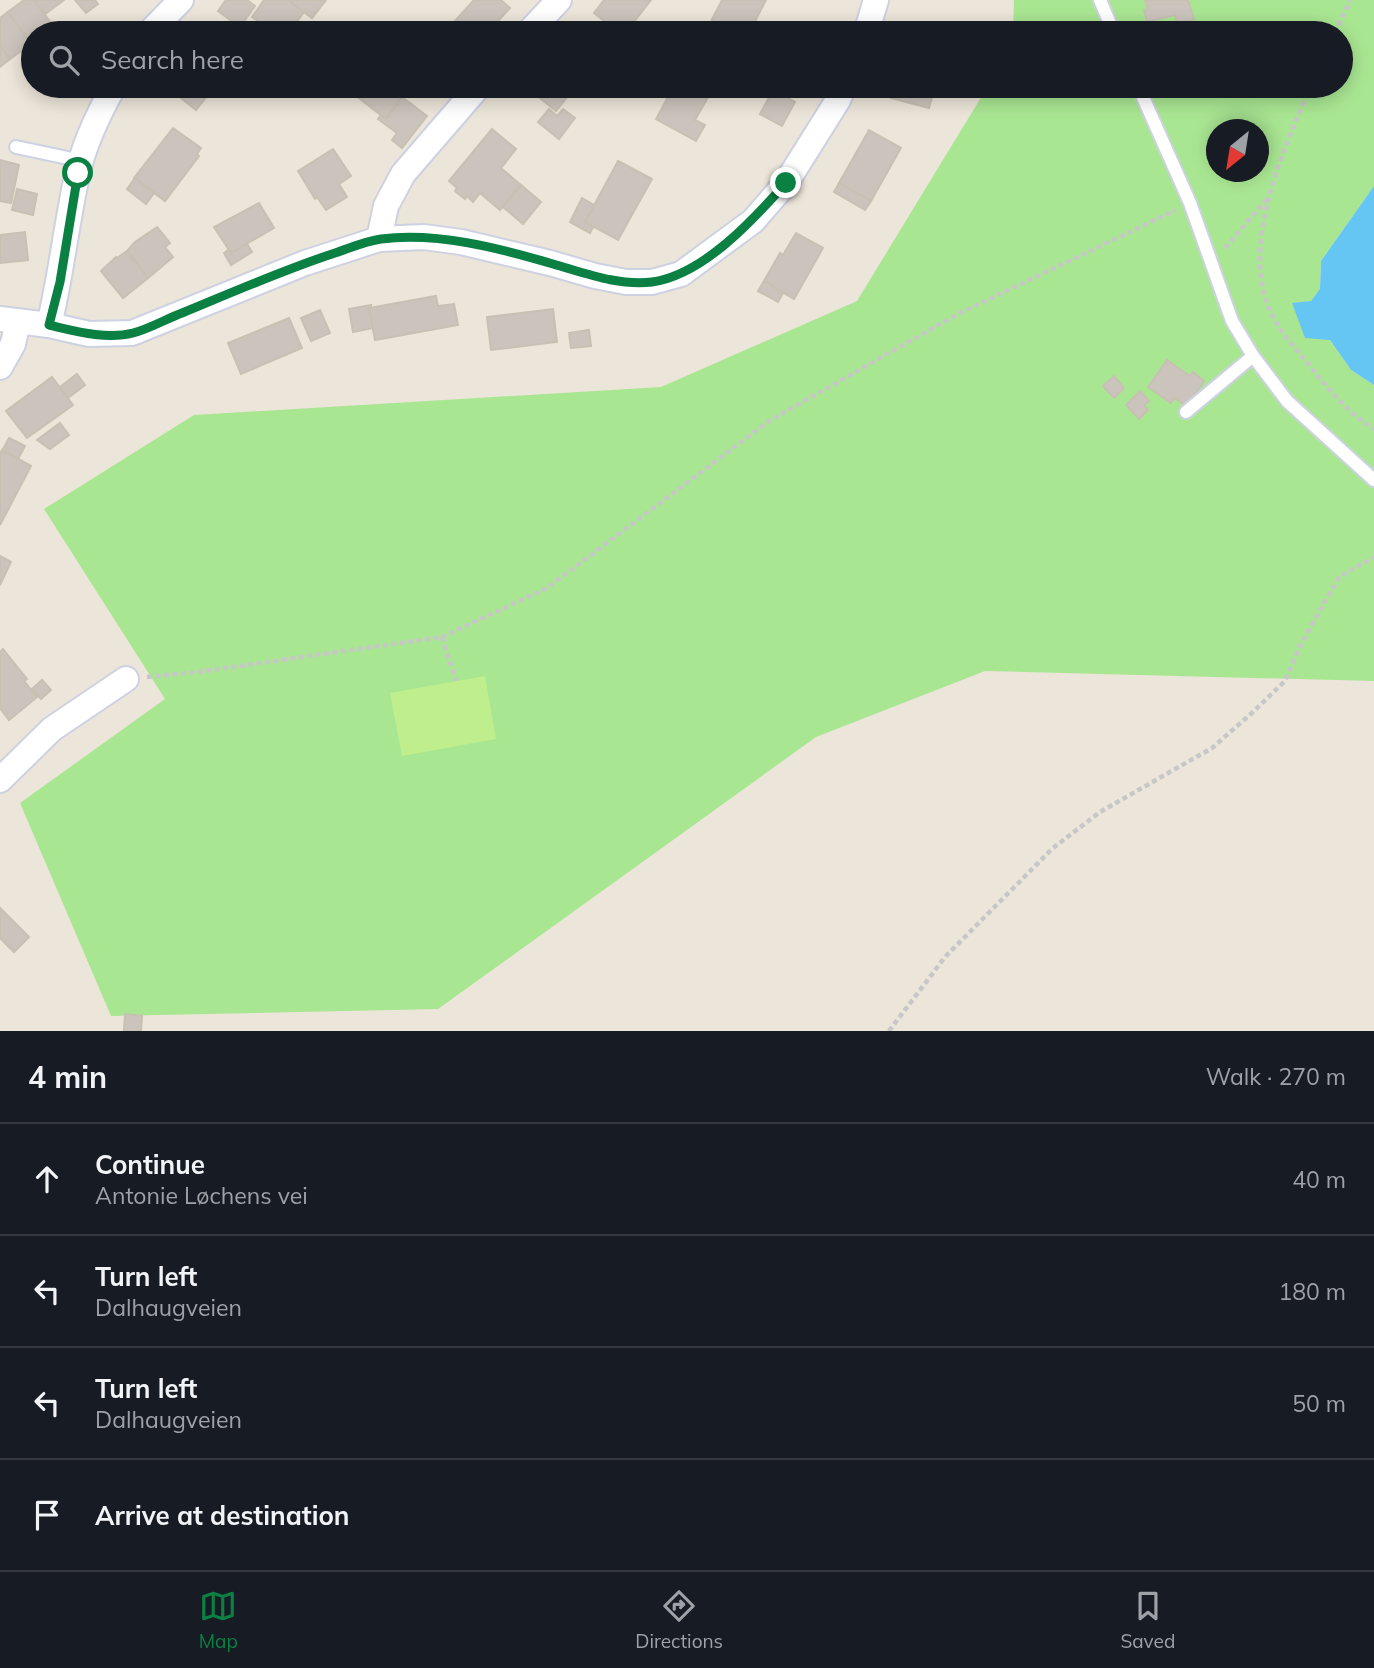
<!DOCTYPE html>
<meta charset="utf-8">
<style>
:root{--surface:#171b24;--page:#20242c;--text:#f1f3f6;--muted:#9ea1a6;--line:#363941;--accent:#0b8043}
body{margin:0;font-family:Mulish,sans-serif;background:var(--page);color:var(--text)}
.compass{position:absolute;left:1206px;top:119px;width:63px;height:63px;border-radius:50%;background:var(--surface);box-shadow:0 4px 18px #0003;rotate:210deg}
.stop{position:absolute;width:21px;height:21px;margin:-16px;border:5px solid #0b8043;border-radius:50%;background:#fff}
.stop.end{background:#0b8043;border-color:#fff;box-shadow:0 2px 7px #0008}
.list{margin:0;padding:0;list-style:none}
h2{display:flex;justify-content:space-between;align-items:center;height:91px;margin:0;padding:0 28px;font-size:30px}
h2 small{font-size:23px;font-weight:400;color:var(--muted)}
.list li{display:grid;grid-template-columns:46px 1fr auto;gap:21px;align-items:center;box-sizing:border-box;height:112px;padding:0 28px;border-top:2px solid var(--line)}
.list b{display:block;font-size:26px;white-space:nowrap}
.list p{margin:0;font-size:23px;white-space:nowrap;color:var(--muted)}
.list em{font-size:23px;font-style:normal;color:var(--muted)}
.icon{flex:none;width:38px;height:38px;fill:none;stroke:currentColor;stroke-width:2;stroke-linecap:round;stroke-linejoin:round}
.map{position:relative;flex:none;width:1374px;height:1031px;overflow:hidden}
.search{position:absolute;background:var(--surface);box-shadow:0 4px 18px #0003;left:21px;right:21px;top:21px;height:77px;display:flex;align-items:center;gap:18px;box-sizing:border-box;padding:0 24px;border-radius:38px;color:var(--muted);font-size:26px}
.sheet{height:539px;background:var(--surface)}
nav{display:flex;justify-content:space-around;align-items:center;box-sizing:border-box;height:98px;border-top:2px solid var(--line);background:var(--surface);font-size:19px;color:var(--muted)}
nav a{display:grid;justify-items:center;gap:4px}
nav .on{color:var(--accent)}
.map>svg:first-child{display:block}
.green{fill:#a9e692;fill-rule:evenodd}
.pitch{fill:#bfee8c}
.water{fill:#65c6f4}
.building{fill:#cac4bc;stroke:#c7c1b3;stroke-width:2}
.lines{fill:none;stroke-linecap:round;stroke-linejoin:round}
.service-casing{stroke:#ced1e2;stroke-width:16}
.minor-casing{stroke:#ced1e2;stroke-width:28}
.path{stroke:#c7c7c7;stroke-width:4.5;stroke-dasharray:5 3.5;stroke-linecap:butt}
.service{stroke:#fff;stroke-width:12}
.minor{stroke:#fff;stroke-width:24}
.route{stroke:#0b8043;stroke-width:9}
</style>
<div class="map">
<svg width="1374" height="1031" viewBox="0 0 1374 1031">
<rect width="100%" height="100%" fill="#ece5d9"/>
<path class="green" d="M1014 0H1374V186L1321 261 1320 290 1311 301 1292 304 1330 340 1351 370 1374 385V681L985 671 816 737 438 1009 111 1016 20 803 165 699 44 509 194 415 661 387 857 301 988 86H1341V33H1013ZM1216 130H1258V172H1216Z"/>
<path class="pitch" d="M485 676 496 739 402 756 390 693Z"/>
<path class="water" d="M1374 186V385L1351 370 1330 340 1305 338 1292 303 1311 301 1320 289 1321 261Z"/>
<g class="building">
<path d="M24 0H34L54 27 46 33H33V43L31 44 8 12Z"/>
<path d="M34 0H64L45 14Z"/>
<path d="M75 0H95L98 4 86 13Z"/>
<path d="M226 0H247L255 6 240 27 218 11Z"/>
<path d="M264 0H288L304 12 289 33H275L252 17Z"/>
<path d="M288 0H326L312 18Z"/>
<path d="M474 0H501L510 8 487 33H465L453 23Z"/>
<path d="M604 0H651L625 33H620L594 13Z"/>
<path d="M722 0H766L749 33H705Z"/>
<path d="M1145 0H1188L1194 19 1177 23 1175 15 1147 22 1144 10 1148 9Z"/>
<path d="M8 12 31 44 10 59 0 46V18Z"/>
<path d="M911 24 945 33H908Z"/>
<path d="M0 46 10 59 0 67Z"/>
<path d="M172 86H215L196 110 170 89Z"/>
<path d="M362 86H408L405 90 407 92 386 119 355 95Z"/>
<path d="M533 86H576L556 111 530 90Z"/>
<path d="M674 86H702L711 92 695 120 705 125 696 141 656 119Z"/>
<path d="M894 86H935L929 108 891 98Z"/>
<path d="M773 90 795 102 782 126 760 114Z"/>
<path d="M402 97 427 116 402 148 392 140 397 133 378 119 381 115 386 119Z"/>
<path d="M549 109 557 116 563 109 575 118 559 139 538 122Z"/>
<path d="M173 128 201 148 197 154 199 156 165 201 134 178Z"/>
<path d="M492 129 516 149 501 168 521 185 500 210 480 193 473 202 467 196 465 199 455 191 457 188 449 181Z"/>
<path d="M869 130 901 148 871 201 839 183Z"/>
<path d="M333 149 351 176 339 184 347 197 326 210 317 197 315 199 298 171Z"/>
<path d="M0 160 19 165 11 203 0 201Z"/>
<path d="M618 161 652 179 618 240 585 222Z"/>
<path d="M135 178 154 193 146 204 127 189Z"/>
<path d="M839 183 871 201 865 210 834 192Z"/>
<path d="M521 185 541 202 523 224 503 207Z"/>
<path d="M17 189 37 194 33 215 12 210Z"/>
<path d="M582 198 594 205 585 222 593 227 590 233 570 222Z"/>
<path d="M259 203 274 228 231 253 214 227Z"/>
<path d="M157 227 170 243 165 247 173 257 148 278 127 251 135 242Z"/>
<path d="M25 232 28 260 0 263V235Z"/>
<path d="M796 233 823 248 794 299 764 281 780 253 783 255Z"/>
<path d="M247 244 252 252 231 265 224 253 228 250 231 253Z"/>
<path d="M127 251 148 278 123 298 101 271 116 257 117 258Z"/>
<path d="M764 281 783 293 778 302 758 291Z"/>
<path d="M436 296 438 306 454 304 458 325 375 340 369 308Z"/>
<path d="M371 305V308H369L373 328 353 332 349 309Z"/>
<path d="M553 309 557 342 491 350 487 317Z"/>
<path d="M320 310 330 333 311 341 301 318Z"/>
<path d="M289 318 302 348 241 374 228 343Z"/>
<path d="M589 330 591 346 571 348 569 333Z"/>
<path d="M1167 360 1190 376 1193 372 1204 381 1187 406 1174 398 1171 403 1148 387Z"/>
<path d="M77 374 85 385 68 398 60 387Z"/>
<path d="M1114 376 1124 388 1114 398 1103 386Z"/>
<path d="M52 377 73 405 27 438 6 411Z"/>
<path d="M1140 391 1149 401 1144 406 1148 410 1139 419 1126 405Z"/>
<path d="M60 423 69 435 50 449 37 440Z"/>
<path d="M9 438 25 446 18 459 2 451Z"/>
<path d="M2 450 31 466 0 525V454Z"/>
<path d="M0 556 11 562 0 585Z"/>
<path d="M3 649 27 679 24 681 37 697 9 720 0 708V652Z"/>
<path d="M42 680 51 690 41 699 32 689Z"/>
<path d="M0 908 29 937 14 952 0 938Z"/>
<path d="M125 1014 142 1016 141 1031H124Z"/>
</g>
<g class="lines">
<g class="service-casing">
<g id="service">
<path d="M1100 0 1114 33"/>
<path d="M1138 86 1190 203 1232 321 1253 356 1287 401 1374 480"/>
<path d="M16 147 82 161"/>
<path d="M1186 412 1253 356"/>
</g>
</g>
<g class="minor-casing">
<g id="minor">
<path d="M149 33 181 0"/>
<path d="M528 33 559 0"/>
<path d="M866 33 876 0"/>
<path d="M379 239 386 206 403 174 479 86"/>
<path d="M0 319 49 325 89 334 132 333 305 263 379 239 424 237 461 242 550 263 595 276 626 282H652L681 274 753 221 786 183 838 100 844 86"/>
<path d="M49 325C61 276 66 226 77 176 83 147 100 111 114 86"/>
<path d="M0 367 13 344 18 322"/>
<path d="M0 780 52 729 126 679"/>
</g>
</g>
<g class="path">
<path d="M1335 33 1350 0"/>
<path d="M1311 86C1283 150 1234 257 1277 324 1285 338 1297 350 1307 362 1327 388 1346 411 1374 429"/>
<path d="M1225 248 1267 199"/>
<path d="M442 637 456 681"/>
<path d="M147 677 197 672 442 637 547 588 769 421 956 315 1176 210"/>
<path d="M889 1031 945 957 1053 848 1100 812 1212 748 1253 712 1285 681 1302 642 1339 577 1374 557"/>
</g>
<use href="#service" class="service"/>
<use href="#minor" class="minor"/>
</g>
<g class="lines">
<path class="route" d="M78 173 60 282 49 325C75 331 106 340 133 333 149 329 166 319 182 313 233 292 283 270 335 253 350 248 366 241 381 239 438 232 499 248 553 264 585 273 618 286 652 282 703 275 753 220 786 183"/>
</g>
</svg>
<svg class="compass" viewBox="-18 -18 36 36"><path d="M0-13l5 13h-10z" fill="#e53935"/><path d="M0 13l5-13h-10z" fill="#9ea1a6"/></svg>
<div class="stop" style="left:78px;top:173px"></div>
<div class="stop end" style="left:786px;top:183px"></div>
<div class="search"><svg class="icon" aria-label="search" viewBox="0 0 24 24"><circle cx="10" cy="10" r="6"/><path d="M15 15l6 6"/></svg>Search here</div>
</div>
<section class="sheet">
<h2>4 min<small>Walk · 270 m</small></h2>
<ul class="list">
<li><svg class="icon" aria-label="ahead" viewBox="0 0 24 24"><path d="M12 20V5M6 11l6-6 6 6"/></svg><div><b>Continue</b><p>Antonie Løchens vei</p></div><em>40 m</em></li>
<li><svg class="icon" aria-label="left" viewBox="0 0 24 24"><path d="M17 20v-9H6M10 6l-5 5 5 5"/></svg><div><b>Turn left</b><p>Dalhaugveien</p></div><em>180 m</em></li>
<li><svg class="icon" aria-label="left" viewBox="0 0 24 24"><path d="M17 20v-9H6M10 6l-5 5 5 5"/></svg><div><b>Turn left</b><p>Dalhaugveien</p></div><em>50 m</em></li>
<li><svg class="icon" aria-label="arrive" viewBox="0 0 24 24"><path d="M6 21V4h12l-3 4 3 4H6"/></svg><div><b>Arrive at destination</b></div></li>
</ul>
</section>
<nav>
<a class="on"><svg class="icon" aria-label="map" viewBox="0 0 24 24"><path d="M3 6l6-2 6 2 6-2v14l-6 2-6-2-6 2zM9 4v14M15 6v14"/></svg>Map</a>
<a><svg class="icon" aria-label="directions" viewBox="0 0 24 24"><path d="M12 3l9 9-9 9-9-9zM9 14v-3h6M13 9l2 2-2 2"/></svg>Directions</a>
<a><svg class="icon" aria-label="saved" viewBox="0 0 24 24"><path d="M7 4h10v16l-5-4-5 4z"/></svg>Saved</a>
</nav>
